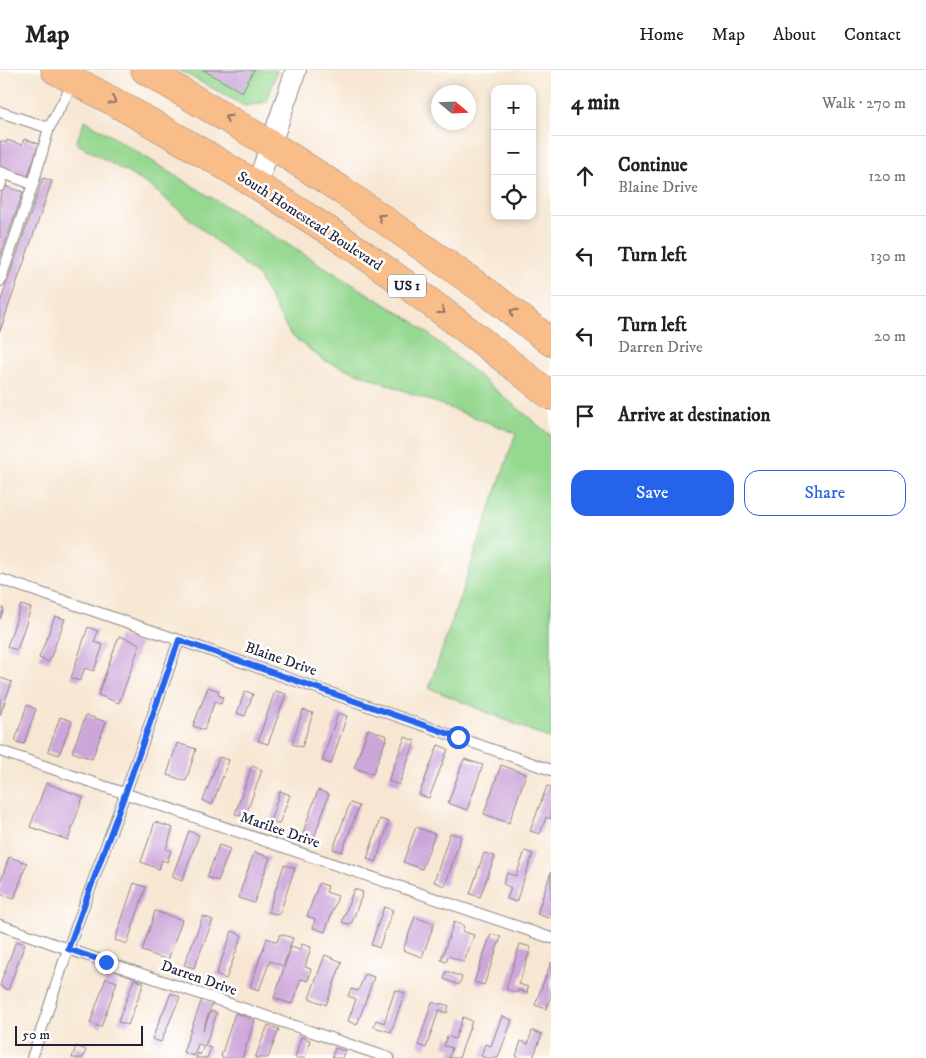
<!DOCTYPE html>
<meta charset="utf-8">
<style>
:root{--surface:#fff;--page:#f2f2f2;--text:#222;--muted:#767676;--line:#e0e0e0;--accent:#2563eb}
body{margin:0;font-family:"IM FELL DW Pica",serif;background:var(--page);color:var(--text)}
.controls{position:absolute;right:15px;top:15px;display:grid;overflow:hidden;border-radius:10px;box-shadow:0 2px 8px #0003}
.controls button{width:45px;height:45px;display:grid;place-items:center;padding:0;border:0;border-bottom:1px solid var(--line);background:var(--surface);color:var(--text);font:25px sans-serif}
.compass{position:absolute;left:431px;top:15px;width:45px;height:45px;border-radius:50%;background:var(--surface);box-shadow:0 2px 8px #0003;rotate:109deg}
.scale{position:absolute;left:15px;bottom:12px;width:128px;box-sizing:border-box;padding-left:5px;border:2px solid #22223b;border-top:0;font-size:14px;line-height:18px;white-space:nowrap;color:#22223b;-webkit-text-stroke:4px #fff;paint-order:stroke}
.stop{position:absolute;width:15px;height:15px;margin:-11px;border:4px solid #2563eb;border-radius:50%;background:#fff}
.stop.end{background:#2563eb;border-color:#fff;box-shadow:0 1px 5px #0008}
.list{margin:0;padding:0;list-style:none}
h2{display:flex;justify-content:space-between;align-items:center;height:65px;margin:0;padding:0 20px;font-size:21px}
h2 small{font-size:16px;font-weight:400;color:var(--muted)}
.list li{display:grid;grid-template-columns:32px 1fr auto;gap:15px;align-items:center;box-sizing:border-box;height:80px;padding:0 20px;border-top:1px solid var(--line)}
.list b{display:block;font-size:19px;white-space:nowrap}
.list p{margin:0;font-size:16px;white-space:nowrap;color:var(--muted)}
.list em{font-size:16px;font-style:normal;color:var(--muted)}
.actions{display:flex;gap:10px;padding:15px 20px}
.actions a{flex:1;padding:11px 0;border:1px solid var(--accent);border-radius:15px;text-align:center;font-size:18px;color:var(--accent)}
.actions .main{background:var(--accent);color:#fff}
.icon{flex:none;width:28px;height:28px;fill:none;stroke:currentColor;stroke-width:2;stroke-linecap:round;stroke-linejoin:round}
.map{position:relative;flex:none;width:551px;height:988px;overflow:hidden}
header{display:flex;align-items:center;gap:30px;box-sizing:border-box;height:70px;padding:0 25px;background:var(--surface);border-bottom:1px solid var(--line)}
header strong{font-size:24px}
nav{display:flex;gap:28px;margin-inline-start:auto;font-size:18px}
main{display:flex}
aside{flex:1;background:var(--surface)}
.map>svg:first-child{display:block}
.green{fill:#95d890;stroke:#5c7d66}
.building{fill:#cca5d9}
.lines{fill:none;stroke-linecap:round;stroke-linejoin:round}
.lane-casing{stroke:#8c8486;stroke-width:12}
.street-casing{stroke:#8c8486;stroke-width:22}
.highway-casing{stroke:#8c8486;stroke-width:29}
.lane{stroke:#fff;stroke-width:10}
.street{stroke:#fff;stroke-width:20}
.highway{stroke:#f8bd89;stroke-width:28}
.oneway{stroke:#8d7062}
.route{stroke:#2563eb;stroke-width:6}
.labels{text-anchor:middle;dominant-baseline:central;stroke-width:5;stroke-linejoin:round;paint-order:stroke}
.shield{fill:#fff;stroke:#646476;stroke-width:1}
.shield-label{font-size:14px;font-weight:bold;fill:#22223b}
.street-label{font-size:15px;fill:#22223b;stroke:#fff}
</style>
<header>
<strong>Map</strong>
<nav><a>Home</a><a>Map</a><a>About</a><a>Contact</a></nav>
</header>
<main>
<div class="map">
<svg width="551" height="988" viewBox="0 0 551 988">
<rect width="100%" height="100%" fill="#fff"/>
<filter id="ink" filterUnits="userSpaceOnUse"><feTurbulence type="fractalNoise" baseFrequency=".02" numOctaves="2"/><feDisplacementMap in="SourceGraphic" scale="10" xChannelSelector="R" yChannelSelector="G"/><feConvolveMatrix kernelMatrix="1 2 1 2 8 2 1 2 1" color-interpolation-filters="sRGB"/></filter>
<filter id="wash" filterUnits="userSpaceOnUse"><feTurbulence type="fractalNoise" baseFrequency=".0096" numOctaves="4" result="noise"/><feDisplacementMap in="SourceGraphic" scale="20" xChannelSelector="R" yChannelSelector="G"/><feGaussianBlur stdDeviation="1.12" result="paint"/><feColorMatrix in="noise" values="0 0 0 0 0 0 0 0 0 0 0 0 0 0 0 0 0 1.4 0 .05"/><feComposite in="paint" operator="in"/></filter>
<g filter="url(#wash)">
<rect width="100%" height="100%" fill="#f7e6d1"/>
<g class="green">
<path d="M179 0H277L267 32 245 36Z"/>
<path d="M85 50 414 252 551 366V669L429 618 516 363 323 290 290 264 258 206 149 115 76 73Z"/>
</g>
<g id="blocks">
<g class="building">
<path d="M203 0H254L242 22Z"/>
<path d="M24 69 39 74 27 109 0 100V71L6 73 7 70 22 75Z"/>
<path d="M43 108 52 111 0 261V233Z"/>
<path d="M4 116 23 122 0 188V128Z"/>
<path d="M21 535 31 538 17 580 7 577Z"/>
<path d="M0 537 4 539 0 549Z"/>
<path d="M55 546 65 549 49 592 39 588Z"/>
<path d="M88 557 98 561 94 572 103 575 94 601 85 598 80 611 71 608Z"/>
<path d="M119 566 140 574 119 633 98 625Z"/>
<path d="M1 608 12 612 0 645V610Z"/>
<path d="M208 617 219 621 218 625 223 627 221 634 215 631 204 660 193 656Z"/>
<path d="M245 621 253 624 245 646 237 643Z"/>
<path d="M275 621 286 624 268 674 258 671Z"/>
<path d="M27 635 36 639 24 674 15 671Z"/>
<path d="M303 640 313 643 302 677 292 674Z"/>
<path d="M338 643 347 646 331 694 322 691Z"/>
<path d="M86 645 106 652 92 689 72 682Z"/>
<path d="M60 647 72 651 59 685 48 681Z"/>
<path d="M368 659 387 666 373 704 354 698Z"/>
<path d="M405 667 415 671 399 715 388 711Z"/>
<path d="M177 673 196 679 186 711 167 705Z"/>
<path d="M438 675 448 679 429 728 419 725Z"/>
<path d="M219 687 229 690 212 735 203 731Z"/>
<path d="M464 689 483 695 467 740 448 733Z"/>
<path d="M501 695 526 704 509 753 484 744Z"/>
<path d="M252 696 262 700 245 747 235 744Z"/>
<path d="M46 713 83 727 68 770 30 757Z"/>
<path d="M547 716 551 717V749L546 747 540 764 530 761Z"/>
<path d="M318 720 329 724 313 771 301 768Z"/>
<path d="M280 721 290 725 279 754 270 751Z"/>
<path d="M350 733 359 736 342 782 333 779Z"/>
<path d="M380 749 389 752 376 792 367 789Z"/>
<path d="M155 752 173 758 166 779 171 781 167 792 162 790 159 799 141 792Z"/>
<path d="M416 757 435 764 422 799 403 792Z"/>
<path d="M189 761 199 765 182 811 172 807Z"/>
<path d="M450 763 461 766 445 816 434 812Z"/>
<path d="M219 775 230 779 218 811 207 807Z"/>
<path d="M525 781 533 784 516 832 507 829 511 818 503 814 507 803 516 806Z"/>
<path d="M254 782 270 787 254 833 238 828Z"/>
<path d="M484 783 495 786 480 827 470 824Z"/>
<path d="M9 787 27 793 14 829 0 824V813Z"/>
<path d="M284 795 295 798 279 845 268 842Z"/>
<path d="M551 802V840L548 848 537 844Z"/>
<path d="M134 813 146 817 127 874 115 870Z"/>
<path d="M319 813 328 816 326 822 338 826 325 862 313 858 315 849 307 846Z"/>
<path d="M354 819 363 822 351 855 342 852Z"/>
<path d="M384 837 393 840 379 878 371 875Z"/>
<path d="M155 841 182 850 168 890 142 881Z"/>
<path d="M203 846 213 850 194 898 184 895Z"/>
<path d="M415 847 434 854 422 887 403 880Z"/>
<path d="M454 852 464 856 462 861 474 865 464 892 448 886 446 892 441 890Z"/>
<path d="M232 861 242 865 226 909 216 905Z"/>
<path d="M280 864 293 868 283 896 270 891 259 920 250 917 267 868 277 872Z"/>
<path d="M491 864 501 867 484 915 474 912Z"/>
<path d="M16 871 25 874 8 920 0 916V915Z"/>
<path d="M302 874 311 877 305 897 311 899 308 911 301 909 292 934 274 928 291 877 300 880Z"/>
<path d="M520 874 531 877 519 914 528 917 527 923 518 920 517 923 506 919Z"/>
<path d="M325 885 342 892 326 935 309 928Z"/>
<path d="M551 892V925L546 939 535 935Z"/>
<path d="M446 901 462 907 459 915 444 909Z"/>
<path d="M365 904 374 907 357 955 348 951 356 929 348 926 351 919 358 921Z"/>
<path d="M106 908 117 912 101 957 90 953Z"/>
<path d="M134 909 144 913 128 955 118 952Z"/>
<path d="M395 920 405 923 391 962 374 957 376 950 384 953Z"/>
<path d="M171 923 180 927 161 972 152 969Z"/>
<path d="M202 929 212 933 203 960 211 941 217 943 205 976 211 978 207 988H196L198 983 200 985 204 976 198 974 194 986 183 982Z"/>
<path d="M432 932 440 935V933L449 936 447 943 439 940 426 978 418 975Z"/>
<path d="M235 943 255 950 242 988H222V987L221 986Z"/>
<path d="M502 946 512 950 498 988H486L481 986 485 974 491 976Z"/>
<path d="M463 947 472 951 459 988H449L452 978 444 976 447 966 455 969Z"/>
<path d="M268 955 279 959 268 988H255Z"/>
<path d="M532 961 542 964 533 988H520L516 986 521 971 528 974Z"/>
<path d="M301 967 310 970 305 988H295Z"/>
<path d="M76 976 86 980 83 988H72Z"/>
<path d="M335 978 345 981 342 988H332Z"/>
</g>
</g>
</g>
<g filter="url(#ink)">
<use href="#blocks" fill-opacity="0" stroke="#8c8486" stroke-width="1"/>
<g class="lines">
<g class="lane-casing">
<g id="lane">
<path d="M0 42 49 58 74 11"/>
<path d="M0 102 33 114 49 58"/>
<path d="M0 116 4 104"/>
<path d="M0 211 33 114"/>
<path d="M0 509 179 570 551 700"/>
<path d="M0 681 551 868"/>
<path d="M0 855 68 879 389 988"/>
<path d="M32 988 68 879 125 724 179 570"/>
</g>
</g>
<g class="street-casing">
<path id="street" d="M257 115 296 0"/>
</g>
<g class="highway-casing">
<g id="highway">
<path d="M55 0C149 50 240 103 329 161 406 212 479 268 551 326"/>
<path d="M145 0 270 74 343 121 491 225 551 272"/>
</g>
</g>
<use href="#lane" class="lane"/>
<use href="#street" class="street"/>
<use href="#highway" class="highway"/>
</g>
<defs><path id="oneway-chevron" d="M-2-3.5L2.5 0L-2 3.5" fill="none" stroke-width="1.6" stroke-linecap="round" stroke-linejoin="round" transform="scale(1.25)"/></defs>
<g class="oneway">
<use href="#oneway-chevron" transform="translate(113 31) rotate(29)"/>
<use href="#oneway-chevron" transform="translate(228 48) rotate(-149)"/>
<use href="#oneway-chevron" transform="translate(381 147) rotate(-146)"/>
<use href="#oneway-chevron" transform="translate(442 241) rotate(36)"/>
<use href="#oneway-chevron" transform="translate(513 242) rotate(-142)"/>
</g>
</g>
<g class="lines" filter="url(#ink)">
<path class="route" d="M106 892 68 879 125 724 179 570 458 667"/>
</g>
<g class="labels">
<rect class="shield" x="388" y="204.5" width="38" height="23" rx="4"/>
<g class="shield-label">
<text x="407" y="216">US 1</text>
</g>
<g class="street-label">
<text transform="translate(310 151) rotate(33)">South Homestead Boulevard</text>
<text transform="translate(281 589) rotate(19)">Blaine Drive</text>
<text transform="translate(280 760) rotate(19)">Marilee Drive</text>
<text transform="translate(199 908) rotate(19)">Darren Drive</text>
</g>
</g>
</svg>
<div class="controls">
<button>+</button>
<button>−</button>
<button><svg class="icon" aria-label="locate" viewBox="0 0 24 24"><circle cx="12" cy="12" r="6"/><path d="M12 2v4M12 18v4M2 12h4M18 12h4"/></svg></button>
</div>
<svg class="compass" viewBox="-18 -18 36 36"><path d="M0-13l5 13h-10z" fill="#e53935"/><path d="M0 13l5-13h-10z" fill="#767676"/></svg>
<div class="scale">50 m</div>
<div class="stop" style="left:458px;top:667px"></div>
<div class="stop end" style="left:106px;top:892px"></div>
</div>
<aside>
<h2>4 min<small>Walk · 270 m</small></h2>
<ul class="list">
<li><svg class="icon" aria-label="ahead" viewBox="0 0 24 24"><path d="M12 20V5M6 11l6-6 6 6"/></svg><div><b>Continue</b><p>Blaine Drive</p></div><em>120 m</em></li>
<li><svg class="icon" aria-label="left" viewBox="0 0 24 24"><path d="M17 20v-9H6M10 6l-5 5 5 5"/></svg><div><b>Turn left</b></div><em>130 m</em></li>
<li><svg class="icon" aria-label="left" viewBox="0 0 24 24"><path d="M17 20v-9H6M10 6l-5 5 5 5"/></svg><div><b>Turn left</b><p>Darren Drive</p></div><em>20 m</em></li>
<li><svg class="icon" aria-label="arrive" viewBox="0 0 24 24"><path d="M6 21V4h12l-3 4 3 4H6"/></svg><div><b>Arrive at destination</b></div></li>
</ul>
<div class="actions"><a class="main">Save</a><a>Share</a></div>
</aside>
</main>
